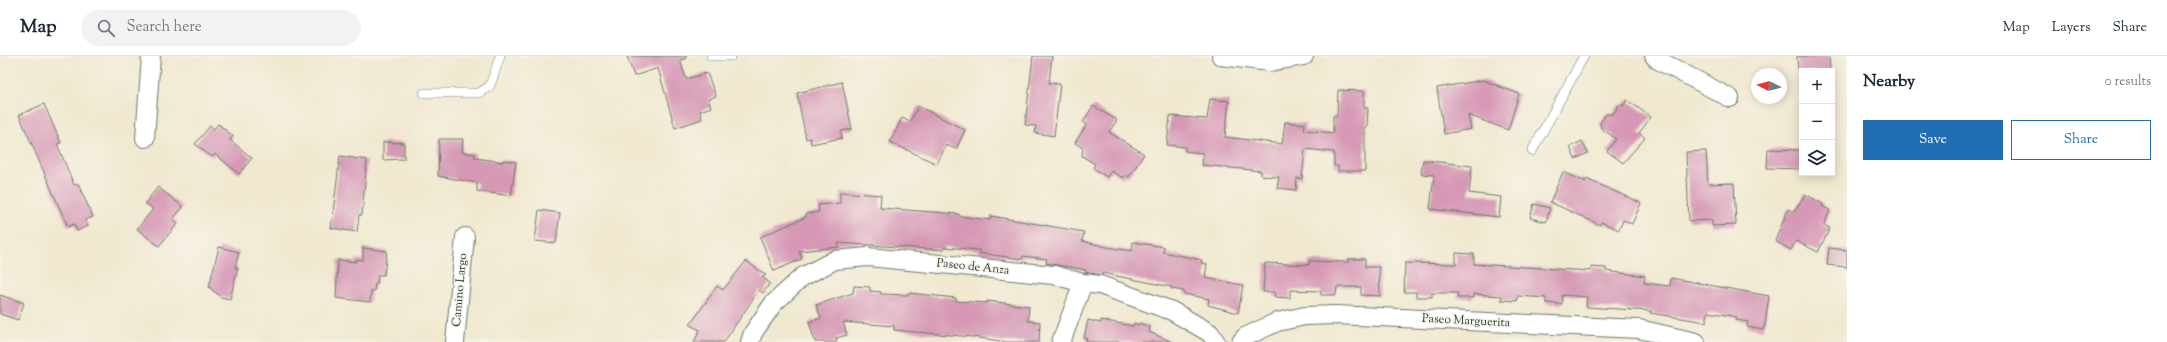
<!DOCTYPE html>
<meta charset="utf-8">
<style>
:root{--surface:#fff;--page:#f2f2f3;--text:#1f2937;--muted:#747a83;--line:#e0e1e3;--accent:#1f6fb2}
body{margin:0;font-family:"Sorts Mill Goudy",serif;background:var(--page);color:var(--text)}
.controls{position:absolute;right:12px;top:12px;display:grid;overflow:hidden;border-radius:0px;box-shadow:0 2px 10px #0003}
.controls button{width:36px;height:36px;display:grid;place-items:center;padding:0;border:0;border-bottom:1px solid var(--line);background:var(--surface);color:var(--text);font:20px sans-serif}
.compass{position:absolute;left:1751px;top:12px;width:36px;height:36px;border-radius:50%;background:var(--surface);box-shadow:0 2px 10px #0003;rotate:276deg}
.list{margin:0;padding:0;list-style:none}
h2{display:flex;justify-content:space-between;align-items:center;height:52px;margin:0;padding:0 16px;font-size:17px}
h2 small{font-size:13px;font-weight:400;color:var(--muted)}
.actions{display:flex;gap:8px;padding:12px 16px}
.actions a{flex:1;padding:9px 0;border:1px solid var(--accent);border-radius:0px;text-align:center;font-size:14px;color:var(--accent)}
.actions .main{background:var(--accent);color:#fff}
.icon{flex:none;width:22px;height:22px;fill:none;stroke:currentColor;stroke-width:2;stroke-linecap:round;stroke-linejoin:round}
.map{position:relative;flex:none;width:1847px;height:286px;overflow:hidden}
header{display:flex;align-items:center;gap:24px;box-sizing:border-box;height:56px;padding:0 20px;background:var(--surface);border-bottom:1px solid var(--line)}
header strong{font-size:19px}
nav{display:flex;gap:22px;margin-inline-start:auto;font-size:14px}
.search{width:280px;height:36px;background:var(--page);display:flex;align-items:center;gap:10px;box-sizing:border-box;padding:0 14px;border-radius:22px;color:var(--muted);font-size:15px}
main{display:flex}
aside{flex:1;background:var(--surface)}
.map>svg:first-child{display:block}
.building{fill:#d698b5}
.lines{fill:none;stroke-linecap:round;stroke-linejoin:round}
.lane-casing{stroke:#68796a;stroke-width:10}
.street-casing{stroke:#68796a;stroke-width:20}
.lane{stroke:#fff;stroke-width:9}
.street{stroke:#fff;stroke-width:18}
.labels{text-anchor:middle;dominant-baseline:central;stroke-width:3;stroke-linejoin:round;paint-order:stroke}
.street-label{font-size:12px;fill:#1f3d34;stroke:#f7f3e8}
</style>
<header>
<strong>Map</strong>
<div class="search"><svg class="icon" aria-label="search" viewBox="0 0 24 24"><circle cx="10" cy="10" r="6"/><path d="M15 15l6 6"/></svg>Search here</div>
<nav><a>Map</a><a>Layers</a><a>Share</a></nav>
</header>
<main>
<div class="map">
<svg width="1847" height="286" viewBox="0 0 1847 286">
<rect width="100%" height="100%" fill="#f7f3e8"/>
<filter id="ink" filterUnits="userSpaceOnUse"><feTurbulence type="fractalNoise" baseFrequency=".025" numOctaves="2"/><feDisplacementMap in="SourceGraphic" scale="8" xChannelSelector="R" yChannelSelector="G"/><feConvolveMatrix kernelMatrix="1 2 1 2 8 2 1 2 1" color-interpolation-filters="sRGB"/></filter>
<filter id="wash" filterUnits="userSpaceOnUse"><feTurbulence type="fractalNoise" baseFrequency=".012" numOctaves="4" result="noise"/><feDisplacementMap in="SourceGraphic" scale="16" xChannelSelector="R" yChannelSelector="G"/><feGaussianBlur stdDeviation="0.9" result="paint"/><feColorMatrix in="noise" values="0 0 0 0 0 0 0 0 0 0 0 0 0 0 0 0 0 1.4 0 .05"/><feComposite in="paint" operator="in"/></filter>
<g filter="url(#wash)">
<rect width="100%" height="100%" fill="#f0e8cf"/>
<g id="blocks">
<g class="building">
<path d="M627 0H686V2L680 4 686 23 707 17 716 40 708 43 711 51 700 55 702 63 675 72 658 12 634 20Z"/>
<path d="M1033 0H1052L1049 27 1060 28 1054 80 1035 77 1036 70 1025 69Z"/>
<path d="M1797 0H1829L1830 15H1798Z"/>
<path d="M1483 24 1519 38 1508 74 1468 59 1471 73 1444 78 1437 32Z"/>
<path d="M842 26 852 73 841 75 842 82 811 88 810 82 806 83 797 37Z"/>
<path d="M1338 34 1364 35V52H1368L1367 71H1365V115H1338V110H1334V96L1305 93 1302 123 1297 122 1296 134 1277 132 1279 121 1261 120V115L1202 109 1203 97 1185 95V91L1167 89 1170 60 1207 63 1210 43 1229 45 1225 81 1282 88 1285 66 1305 68 1304 74 1333 77V60H1337Z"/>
<path d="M1627 44 1651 61 1639 77 1645 82 1623 107 1607 95 1616 83 1601 72 1600 67 1606 58H1613L1620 48 1623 50Z"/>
<path d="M44 48 61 87 57 88 74 129 78 128 93 161 85 164 88 170 77 175 74 168 68 171 19 59Z"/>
<path d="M918 50 965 74 956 93 946 89 937 108 890 86 902 62 910 66Z"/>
<path d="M1093 50 1117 64 1109 76 1144 98 1129 121 1126 119 1123 122 1111 115 1107 121 1093 112 1095 108 1082 100 1083 92 1075 87 1087 68 1083 66Z"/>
<path d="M218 68 233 80 230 84 252 102 239 118 215 98 212 101 195 88 210 70 214 73Z"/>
<path d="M439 83H463L462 96 475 98V102L503 106V104L516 106 511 140 477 135V127L438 120Z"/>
<path d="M1582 85 1588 97 1575 103 1570 91Z"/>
<path d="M383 86 404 87V103L383 104Z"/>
<path d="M1768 93 1802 94V113L1767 112Z"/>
<path d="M1706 95 1708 128 1734 127 1736 169 1712 170V164L1689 165 1686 96Z"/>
<path d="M340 100 367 104 362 159H359L357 176 331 172Z"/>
<path d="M1423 104 1472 110 1469 137 1501 141 1499 161 1430 153 1434 119 1421 118Z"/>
<path d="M1563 116 1586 126 1584 122 1641 147 1632 168 1623 164 1619 174 1601 166 1600 169 1550 146Z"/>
<path d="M158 131 183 151 173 163 178 167 159 190 137 173 153 153 145 147Z"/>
<path d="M840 136 881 139 880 152 959 158V160L990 164 991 160 1084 176 1082 185 1107 191 1132 195 1133 186 1164 191 1163 196 1202 204 1201 207 1207 208 1205 222 1243 229 1238 257 1208 249 1209 243 1184 238V235L1171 233 1172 231 1102 217V219L1085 216 1086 214 1046 207 1047 203 1023 200 1022 203 979 197V194L944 191V194L838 187 839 191 799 195 802 203 774 215 760 181 806 161V158L819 156 818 149 840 147Z"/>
<path d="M1805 138 1823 148 1822 150 1830 154 1824 169 1830 172 1818 196 1796 185 1791 194 1775 185 1788 153 1794 156Z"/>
<path d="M1534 148 1550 152 1546 166 1530 162Z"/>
<path d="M539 154 560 157 556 187 535 185Z"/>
<path d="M219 191 239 196 235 212H238L230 243 221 241 209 231Z"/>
<path d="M363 192 387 195 384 219H378L377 228H375L374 235H371L370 246 336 242 338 204 356 206V203L363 204Z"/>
<path d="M1829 192 1847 194V211L1827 209Z"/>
<path d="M1456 197 1474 198V208L1591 215V211L1606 212V215L1645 220 1644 227 1670 230 1671 222 1769 240 1765 268 1763 274 1747 271 1748 266 1736 264 1737 261 1708 256 1706 266 1650 257 1651 255 1586 251 1587 241 1562 239V248L1546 247V242L1518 240 1517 245 1501 244 1502 240 1473 238V242H1457L1458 237H1432V241H1416V236H1404L1405 207 1456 208Z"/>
<path d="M1348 203H1365V211H1379L1380 240 1361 239V231H1337L1336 239H1321V235L1290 234V242L1274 241 1275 236H1263L1265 207 1309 209V205L1348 206Z"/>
<path d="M746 205 766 219 762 221 770 227 763 237 759 234 724 286H694L700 274 690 269 717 230 723 234Z"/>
<path d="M854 230 870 231V235L881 236V238L908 239V237L956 242V245L987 247V245L1029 250 1028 265 1040 266 1039 286H1007L973 281 894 274V270L843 266 847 279 836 282 837 286H815L809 266 821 262 816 249 853 237Z"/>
<path d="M0 239 24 247 18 264 0 258Z"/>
<path d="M1088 264 1101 267V264L1133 270 1134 267 1138 269 1139 267 1150 271 1149 276 1172 286H1086L1087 282H1084Z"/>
</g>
</g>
</g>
<g filter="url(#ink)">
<use href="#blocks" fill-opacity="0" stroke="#68796a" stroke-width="1"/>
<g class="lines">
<g class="lane-casing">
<g id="lane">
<path d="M711 0H731"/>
<path d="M424 37H479L490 30 500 0"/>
<path d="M1532 95 1584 0"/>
</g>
</g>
<g class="street-casing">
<g id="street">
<path d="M1221 0 1270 6 1304 0"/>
<path d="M1654 0 1658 4 1730 42"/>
<path d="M145 82 151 0"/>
<path d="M455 286 465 181"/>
<path d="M750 286 753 277 773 248 802 221 835 204 868 201 1054 219 1083 227 1100 229 1172 255 1210 277 1216 286"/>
<path d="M1061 286 1083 227"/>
<path d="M1241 286 1245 281 1277 266 1305 260 1336 259 1639 273 1696 286"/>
</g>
</g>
<use href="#lane" class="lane"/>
<use href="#street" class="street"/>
</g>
</g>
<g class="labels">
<g class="street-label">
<text transform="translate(973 211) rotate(6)">Paseo de Anza</text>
<text transform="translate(460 234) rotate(-85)">Camino Largo</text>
<text transform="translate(1466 265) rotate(3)">Paseo Marguerita</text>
</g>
</g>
</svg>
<div class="controls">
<button>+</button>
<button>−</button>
<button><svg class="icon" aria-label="layers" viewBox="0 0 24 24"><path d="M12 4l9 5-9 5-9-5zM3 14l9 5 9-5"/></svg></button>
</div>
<svg class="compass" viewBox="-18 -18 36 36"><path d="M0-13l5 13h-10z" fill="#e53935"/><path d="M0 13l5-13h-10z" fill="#747a83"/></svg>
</div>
<aside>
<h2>Nearby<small>0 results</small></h2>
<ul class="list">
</ul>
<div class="actions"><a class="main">Save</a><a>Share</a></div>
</aside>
</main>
